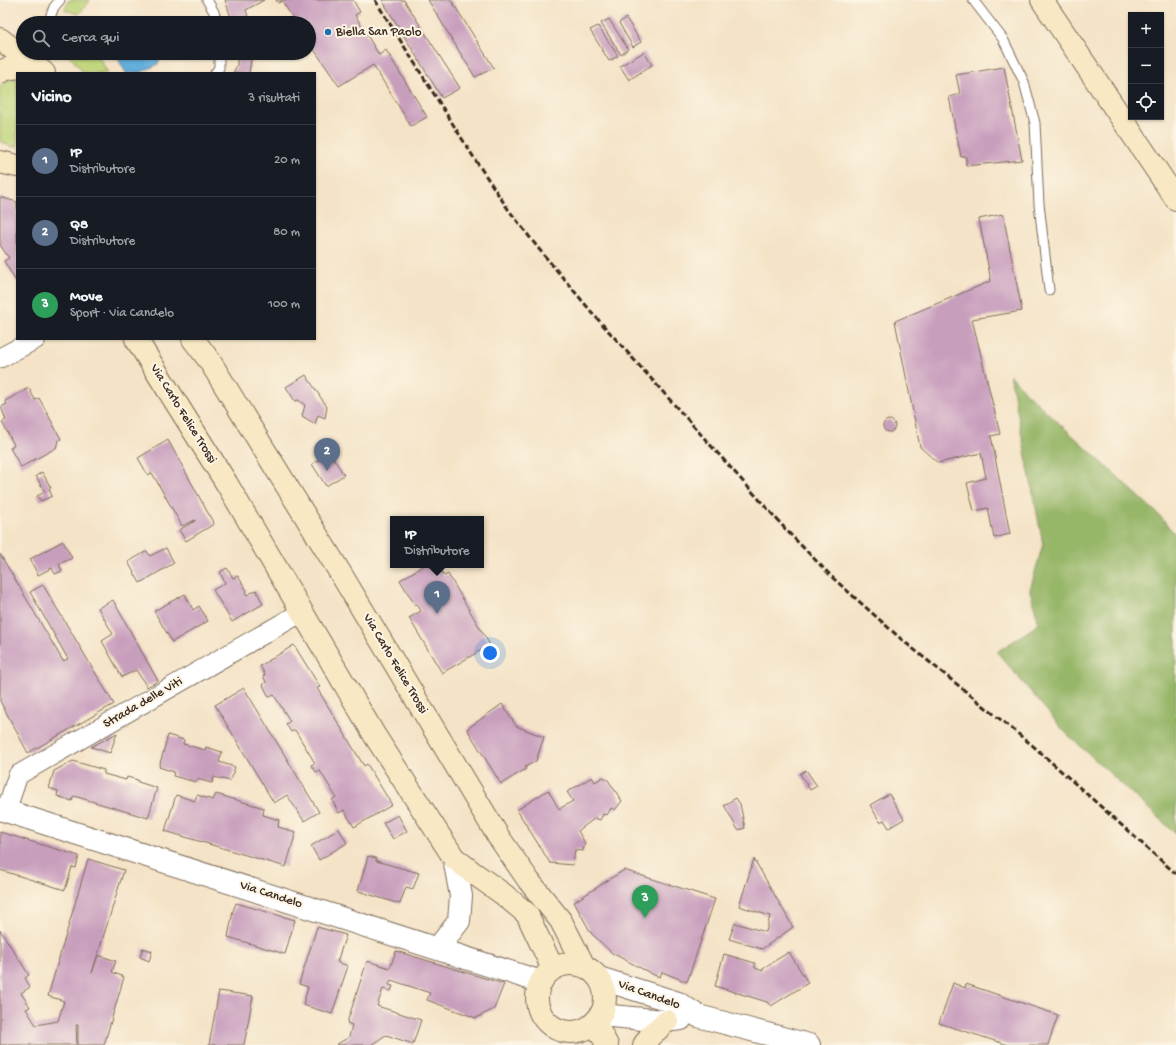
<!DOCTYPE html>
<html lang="it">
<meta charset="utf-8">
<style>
:root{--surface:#171b24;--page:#242831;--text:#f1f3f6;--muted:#9ea1a6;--line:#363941;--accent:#2563eb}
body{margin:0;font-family:"Gochi Hand",sans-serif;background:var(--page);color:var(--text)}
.controls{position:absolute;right:12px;top:12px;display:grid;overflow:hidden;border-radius:0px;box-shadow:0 1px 3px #0004}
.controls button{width:36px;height:36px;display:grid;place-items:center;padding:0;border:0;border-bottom:1px solid var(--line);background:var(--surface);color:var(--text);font:20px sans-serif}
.you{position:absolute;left:490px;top:653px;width:14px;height:14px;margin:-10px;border:3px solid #fff;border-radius:50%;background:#1a73e8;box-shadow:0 0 0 6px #1a73e833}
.badge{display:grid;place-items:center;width:26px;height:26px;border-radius:50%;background:var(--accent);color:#fff;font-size:13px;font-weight:700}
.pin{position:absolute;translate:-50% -33px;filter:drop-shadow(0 1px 2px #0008)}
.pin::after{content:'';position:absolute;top:21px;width:14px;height:12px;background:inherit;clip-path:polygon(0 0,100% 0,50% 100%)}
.popup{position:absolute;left:390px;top:516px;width:94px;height:52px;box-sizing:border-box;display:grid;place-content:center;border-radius:0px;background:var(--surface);filter:drop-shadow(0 1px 3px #0005);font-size:13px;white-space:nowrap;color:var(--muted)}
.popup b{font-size:15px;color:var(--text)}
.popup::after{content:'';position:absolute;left:50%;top:100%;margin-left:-8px;border:8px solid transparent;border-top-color:var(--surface)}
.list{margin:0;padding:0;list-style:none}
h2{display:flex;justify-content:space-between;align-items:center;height:52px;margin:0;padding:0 16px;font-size:17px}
h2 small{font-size:13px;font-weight:400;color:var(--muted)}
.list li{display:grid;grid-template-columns:26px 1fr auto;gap:12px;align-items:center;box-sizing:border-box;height:72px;padding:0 16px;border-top:1px solid var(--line)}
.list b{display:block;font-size:15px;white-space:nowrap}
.list p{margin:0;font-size:13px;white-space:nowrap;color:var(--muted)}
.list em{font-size:13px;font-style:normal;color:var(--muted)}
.icon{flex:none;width:22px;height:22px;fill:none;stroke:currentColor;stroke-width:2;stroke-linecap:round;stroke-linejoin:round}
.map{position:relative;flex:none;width:1176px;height:1045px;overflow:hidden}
.search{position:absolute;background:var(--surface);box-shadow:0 1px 3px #0004;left:16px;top:16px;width:300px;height:44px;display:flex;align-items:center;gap:10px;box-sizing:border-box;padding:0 14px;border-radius:22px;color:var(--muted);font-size:15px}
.panel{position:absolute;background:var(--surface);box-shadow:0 1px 3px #0004;left:16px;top:72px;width:300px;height:268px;border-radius:0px}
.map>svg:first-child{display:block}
.green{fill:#bed478;stroke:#7c7f4b}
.forest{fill:#96b668;stroke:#687043}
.water{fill:#63afdc;stroke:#4f6c7d}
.building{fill:#c89ebd}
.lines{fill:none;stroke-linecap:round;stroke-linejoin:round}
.service-casing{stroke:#7c6b59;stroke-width:11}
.minor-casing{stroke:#7c6b59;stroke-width:21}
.tertiary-casing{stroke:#7c6b59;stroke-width:24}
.secondary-casing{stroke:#7c6b59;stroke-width:24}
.service{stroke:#fff;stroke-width:9}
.minor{stroke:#fff;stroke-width:19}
.tertiary{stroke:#fff;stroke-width:22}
.secondary{stroke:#f8e8c3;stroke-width:22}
.rail{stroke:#3b2a1e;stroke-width:3;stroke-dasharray:6 3;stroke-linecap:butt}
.poi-dot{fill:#1f6fb2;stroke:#fcf5e5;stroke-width:1.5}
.labels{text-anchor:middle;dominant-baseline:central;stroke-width:4;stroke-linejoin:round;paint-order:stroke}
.poi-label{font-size:13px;fill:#3b2a1e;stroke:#fcf5e5;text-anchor:start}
.street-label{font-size:13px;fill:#3b2a1e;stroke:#fcf5e5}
</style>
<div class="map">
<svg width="1176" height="1045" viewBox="0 0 1176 1045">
<rect width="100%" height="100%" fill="#fcf5e5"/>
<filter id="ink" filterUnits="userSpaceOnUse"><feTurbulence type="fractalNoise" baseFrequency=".025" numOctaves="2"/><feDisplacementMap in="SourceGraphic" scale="8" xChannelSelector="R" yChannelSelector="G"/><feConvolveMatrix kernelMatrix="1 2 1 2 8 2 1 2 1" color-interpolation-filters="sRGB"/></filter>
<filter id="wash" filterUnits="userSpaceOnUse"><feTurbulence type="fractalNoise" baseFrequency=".012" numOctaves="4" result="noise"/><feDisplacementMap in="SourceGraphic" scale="16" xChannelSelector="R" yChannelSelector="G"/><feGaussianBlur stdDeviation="0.9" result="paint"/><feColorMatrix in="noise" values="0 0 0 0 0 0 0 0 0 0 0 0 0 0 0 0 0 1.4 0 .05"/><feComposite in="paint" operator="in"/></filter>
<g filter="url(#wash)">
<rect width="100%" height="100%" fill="#f4e3c6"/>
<g class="green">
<path d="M69 0H90L79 14 65 10Z"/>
<path d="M67 53H96L108 73H84Z"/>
<path d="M12 79H17V147L10 146 0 141V85Z"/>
</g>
<path class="forest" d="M1010 374 1022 389 1159 515 1176 536V834L1065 732 997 652 1039 624 1030 590 1043 544Z"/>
<path class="water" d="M115 53H160L161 56 158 64 140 73H126Z"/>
<g id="blocks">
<g class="building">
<path d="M225 0H264L246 10 250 23H233Z"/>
<path d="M276 0H353L360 12 355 15 379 55 386 50 427 117 411 126 373 65 339 86 309 42V23H296L282 1 278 3Z"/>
<path d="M382 0H404L460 88 442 98Z"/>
<path d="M428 0H451L494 68 475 77Z"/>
<path d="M626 18 641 42 633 47 619 23Z"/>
<path d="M609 19 628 49 621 55 601 23Z"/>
<path d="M598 26 618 56 609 61 590 30Z"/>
<path d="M644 52 652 65 629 80 620 66Z"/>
<path d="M237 53H252L249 73H233L237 65Z"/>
<path d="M1004 67 1022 160 966 166V156L961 157 949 97 960 94 956 75Z"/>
<path d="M0 197 17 202V283L4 261 9 258 0 245Z"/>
<path d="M1003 214 1022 311 972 319 1000 434 991 436 1010 534 994 538 988 508 974 511 967 483 986 478 981 453 938 463 920 447 895 321 991 281 979 219Z"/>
<path d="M306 375 327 407 325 418 318 415 315 424 302 416 305 405 298 400 295 401 286 387Z"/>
<path d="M29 388 35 400 39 398 61 439 58 441 56 448 21 467 10 448 14 445 2 422 6 420 1 407 7 404 5 401Z"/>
<circle cx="889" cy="426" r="6"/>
<path d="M168 440 214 524 186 541 179 530 195 521V520L182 526 152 473 148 475 138 458Z"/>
<path d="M330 453 344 475 326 486 312 464Z"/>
<path d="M42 472 51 488 49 489 52 496 41 501 37 496 45 492 36 476Z"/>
<path d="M63 541 72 558 59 564 62 571 55 574 52 568 38 575 30 559Z"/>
<path d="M166 548 174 563 140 583 128 562 147 551 150 556Z"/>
<path d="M0 554 63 661 68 659 30 592 43 585 114 704 28 753 0 701Z"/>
<path d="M425 565H438L444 576 448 574 490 645 442 673 409 618 421 611 417 604 415 605 400 580Z"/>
<path d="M227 568 233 578 238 576 247 591 245 592 247 595 256 590 263 604 232 622 213 590 225 583 220 572Z"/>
<path d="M185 594 193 610 199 606 208 621 172 642 154 611Z"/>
<path d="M113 600 158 681 147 687 136 670 122 677 102 641 113 634 98 608Z"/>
<path d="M294 645 320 687 317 688 364 766 367 764 392 805 354 827 344 810 339 813 332 800 336 797 320 771 316 772 311 765 315 763 295 730 291 732 286 724 290 721 274 695 269 697 263 685 266 682 263 676 265 675 260 666Z"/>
<path d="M244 688 319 812 304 821 287 795 274 803 215 705Z"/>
<path d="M502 704 516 726 544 737 536 761 525 767 526 769 501 784 467 729Z"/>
<path d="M117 733 110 753 91 747Z"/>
<path d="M168 735 184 740 183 744 205 750 206 747 222 752 219 762 235 767 230 781 214 777 212 783 197 779 196 782 173 776 174 772 159 767Z"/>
<path d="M73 761 104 770V774L126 780 127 777 138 780V782L157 788 148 818 74 796 72 801 57 796 58 791 49 788 54 771Z"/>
<path d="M806 770 817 786 810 790 800 774Z"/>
<path d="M592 777 595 782 603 777 608 780 622 801 615 810 611 808 607 815 603 814 600 820 595 818 578 831 585 843 583 851 575 850 573 865 550 863 517 810 548 790 559 809 573 801 567 792Z"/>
<path d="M216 794 264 808 263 815 279 820 278 827 296 832 286 867 165 831 176 795 195 801 197 795 213 800Z"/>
<path d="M889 794 904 819 889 828 884 820 880 822 870 805Z"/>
<path d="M736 798 740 804 745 828 738 830 724 805Z"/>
<path d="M398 815 407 831 393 839 383 823Z"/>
<path d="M339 829 347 843 319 860 311 846Z"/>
<path d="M0 832 79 856 76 868 72 867 65 890 0 870Z"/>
<path d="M368 856 376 858V861L419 873 413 889 406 887 400 904 358 891Z"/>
<path d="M88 859 124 870 92 973 98 955 116 961 112 972 124 977 104 1045H78V1025H76L77 1045H0V930L29 975 25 978 30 987 21 993 30 1007 26 1009 36 1025 58 1021 64 1001 48 996Z"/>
<path d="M754 859 793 927 762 949 729 939 735 923 766 932 770 916 739 906Z"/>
<path d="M624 870 715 899 687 982 662 972 660 977 654 975 612 953 591 933 574 902Z"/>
<path d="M236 903 295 920 285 954 228 937 233 911Z"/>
<path d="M317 927 346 935 337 962 348 966 332 1014 303 1005 308 987 299 984Z"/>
<path d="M143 948 152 951 149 961 140 957Z"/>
<path d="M396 951 504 984 494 1009 476 1018 427 1000 430 993 391 980 389 985 393 986 391 991 383 989 377 1006 421 1020 413 1044 386 1035 371 1045H336L349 1037 352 1025 347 1023 367 961 390 968Z"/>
<path d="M789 952 808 983 771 1006 767 1002 715 986 724 954 755 963V968L763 971V968Z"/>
<path d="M953 983 965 988 966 984 1058 1015 1048 1045H1008L939 1023Z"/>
<path d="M219 991 253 996 244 1045H209Z"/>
</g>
</g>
</g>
<g filter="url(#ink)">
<use href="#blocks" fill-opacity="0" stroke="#7c6b59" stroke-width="1"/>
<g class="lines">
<g class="service-casing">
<g id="service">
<path d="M207 0 214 12 217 23"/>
<path d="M973 0 1003 39 1024 82 1035 123 1039 204 1049 290"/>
<path d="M48 23 54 7 60 0"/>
<path d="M215 73 219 68V53"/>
</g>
</g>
<g class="minor-casing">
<g id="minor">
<path d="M0 358 36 339"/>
<path d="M6 811 18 775 302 612"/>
</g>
</g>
<g class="tertiary-casing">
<g id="tertiary">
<path d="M0 809 541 982"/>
<path d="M438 948 459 921 461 896 454 858"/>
<path d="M599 978 678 1003 698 1016 809 1045"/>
<path d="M601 1015 664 1021 681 1019"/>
</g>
</g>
<g class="secondary-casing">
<g id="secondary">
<path d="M1042 0 1176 199"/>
<path d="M0 39 44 73"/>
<path d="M0 72C13 65 28 67 41 73"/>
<path d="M0 162 17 166"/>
<path d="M136 339 227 484 375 736 454 858 472 872 503 894 527 914 553 969"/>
<path d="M193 339 209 360 341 574 498 836 529 881 561 921 584 966"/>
<circle cx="571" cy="998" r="34"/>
<path d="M595 1022 607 1045"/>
<path d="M644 1045 650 1036 667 1021"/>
</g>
</g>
<use href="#service" class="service"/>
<use href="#minor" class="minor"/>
<use href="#tertiary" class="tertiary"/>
<use href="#secondary" class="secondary"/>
<path class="rail" d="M375 0 476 161 508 209 538 248 595 316 790 534 834 579 901 639 1032 745 1176 874"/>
</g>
</g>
<circle class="poi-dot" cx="328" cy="32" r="4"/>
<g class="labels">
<g class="poi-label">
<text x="336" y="32">Biella San Paolo</text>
</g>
<g class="street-label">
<text transform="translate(183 414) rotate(58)">Via Carlo Felice Trossi</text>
<text transform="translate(395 664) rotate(59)">Via Carlo Felice Trossi</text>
<text transform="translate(143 703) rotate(-30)">Strada delle Viti</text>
<text transform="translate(271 895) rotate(18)">Via Candelo</text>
<text transform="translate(649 995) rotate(20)">Via Candelo</text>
</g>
</g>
</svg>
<div class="controls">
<button>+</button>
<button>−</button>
<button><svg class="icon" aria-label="locate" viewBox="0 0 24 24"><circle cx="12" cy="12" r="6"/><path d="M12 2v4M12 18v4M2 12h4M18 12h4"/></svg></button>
</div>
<div class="you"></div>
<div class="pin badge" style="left:437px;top:614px;background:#5c6f8a">1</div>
<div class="popup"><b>IP</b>Distributore</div>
<div class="pin badge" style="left:327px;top:471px;background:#5c6f8a">2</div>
<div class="pin badge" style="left:645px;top:918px;background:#2e9e5b">3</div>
<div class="search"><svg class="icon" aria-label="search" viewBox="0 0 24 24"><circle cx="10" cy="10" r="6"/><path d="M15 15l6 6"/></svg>Cerca qui</div>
<section class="panel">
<h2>Vicino<small>3 risultati</small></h2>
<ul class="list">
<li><span class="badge" style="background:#5c6f8a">1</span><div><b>IP</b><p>Distributore</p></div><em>20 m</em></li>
<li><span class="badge" style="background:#5c6f8a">2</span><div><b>Q8</b><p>Distributore</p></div><em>80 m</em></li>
<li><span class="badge" style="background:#2e9e5b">3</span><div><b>Move</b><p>Sport · Via Candelo</p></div><em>100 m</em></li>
</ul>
</section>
</div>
